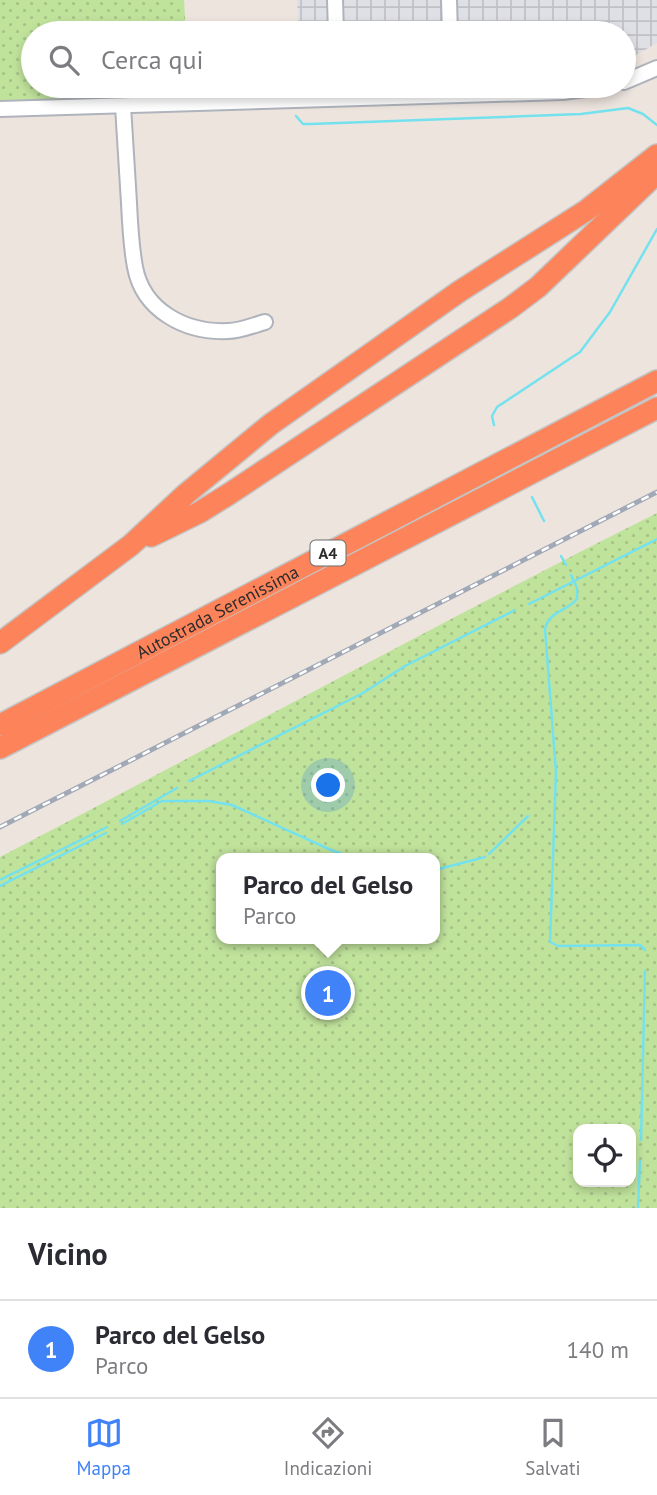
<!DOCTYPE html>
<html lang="it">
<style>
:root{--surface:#fff;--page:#f2f2f3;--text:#2b2b33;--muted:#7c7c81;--line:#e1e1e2;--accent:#4082f8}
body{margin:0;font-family:"PT Sans",sans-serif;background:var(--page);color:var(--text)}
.controls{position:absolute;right:21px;bottom:21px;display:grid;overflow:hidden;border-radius:14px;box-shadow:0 4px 10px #0003}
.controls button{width:63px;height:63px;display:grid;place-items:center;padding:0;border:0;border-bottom:2px solid var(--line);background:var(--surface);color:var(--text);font:35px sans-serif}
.you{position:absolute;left:329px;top:786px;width:24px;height:24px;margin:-18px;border:5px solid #fff;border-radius:50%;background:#1a73e8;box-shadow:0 0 0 10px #1a73e833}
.badge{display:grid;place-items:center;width:46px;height:46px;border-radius:50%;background:var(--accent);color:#fff;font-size:23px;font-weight:700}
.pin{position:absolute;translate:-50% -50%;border:4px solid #fff;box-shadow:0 2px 7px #0006}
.popup{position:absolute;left:216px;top:853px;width:224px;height:91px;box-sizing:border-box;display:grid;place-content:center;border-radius:14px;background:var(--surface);filter:drop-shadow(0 2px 5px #0005);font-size:23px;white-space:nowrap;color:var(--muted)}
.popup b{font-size:26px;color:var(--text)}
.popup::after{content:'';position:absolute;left:50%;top:100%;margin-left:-14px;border:14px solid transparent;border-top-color:var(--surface)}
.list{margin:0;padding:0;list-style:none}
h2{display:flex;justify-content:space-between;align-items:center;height:91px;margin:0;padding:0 28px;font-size:30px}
h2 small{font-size:23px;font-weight:400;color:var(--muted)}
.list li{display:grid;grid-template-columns:46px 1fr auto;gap:21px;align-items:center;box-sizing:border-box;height:98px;padding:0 28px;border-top:2px solid var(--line)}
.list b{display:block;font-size:26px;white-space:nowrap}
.list p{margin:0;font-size:23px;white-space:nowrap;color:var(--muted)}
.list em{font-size:23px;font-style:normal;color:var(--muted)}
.icon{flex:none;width:38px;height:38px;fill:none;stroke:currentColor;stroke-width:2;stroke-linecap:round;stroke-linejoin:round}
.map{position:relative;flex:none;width:657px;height:1208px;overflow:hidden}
.search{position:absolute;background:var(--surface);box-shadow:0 4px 10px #0003;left:21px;right:21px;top:21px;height:77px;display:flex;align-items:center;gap:18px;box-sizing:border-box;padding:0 24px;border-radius:38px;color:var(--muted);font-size:26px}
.sheet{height:189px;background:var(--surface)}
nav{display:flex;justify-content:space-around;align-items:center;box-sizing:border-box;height:98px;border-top:2px solid var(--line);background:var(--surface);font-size:19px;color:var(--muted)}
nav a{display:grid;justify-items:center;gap:4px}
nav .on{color:var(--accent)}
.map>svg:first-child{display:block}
.industrial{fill:url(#industrial-grid)}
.park{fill:url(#park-dots);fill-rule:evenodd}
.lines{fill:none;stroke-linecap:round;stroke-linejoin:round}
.stream{stroke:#73e2ee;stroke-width:2.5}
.minor-casing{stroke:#afb4bc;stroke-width:18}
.highway-casing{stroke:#c4c4c4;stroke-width:24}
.minor{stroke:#fff;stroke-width:14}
.highway{stroke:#fd845a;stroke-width:21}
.rail-casing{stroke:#a1a8b6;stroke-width:5}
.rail{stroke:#fff;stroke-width:2.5;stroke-dasharray:8;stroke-linecap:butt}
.labels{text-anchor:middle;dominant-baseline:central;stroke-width:7;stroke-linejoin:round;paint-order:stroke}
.shield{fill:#fff;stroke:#6b6b6b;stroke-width:2}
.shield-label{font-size:16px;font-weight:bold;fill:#2c2c2c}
.street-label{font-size:18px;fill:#2c2c2c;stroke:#fff}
</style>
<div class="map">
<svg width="657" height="1208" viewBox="0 0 657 1208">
<defs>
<pattern id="industrial-grid" width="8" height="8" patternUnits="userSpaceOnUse" patternTransform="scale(1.75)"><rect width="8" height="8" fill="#dfdfe6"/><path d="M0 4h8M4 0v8" fill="none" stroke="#c0c0c5"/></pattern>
<pattern id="park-dots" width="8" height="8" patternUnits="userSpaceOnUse" patternTransform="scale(1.75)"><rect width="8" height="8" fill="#c0e39c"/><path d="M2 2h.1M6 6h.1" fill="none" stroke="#a5c387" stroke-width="1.8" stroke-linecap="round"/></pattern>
</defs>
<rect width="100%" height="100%" fill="#ede4de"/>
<path class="industrial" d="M297 0H657V43L624 62V33H299Z"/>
<g class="park">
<path d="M0 0H184L186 33H33V86H189V96L0 104Z"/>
<path d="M657 513V1208H0V857C219 743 436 624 657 513ZM221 858H435V939H221ZM578 1129H631V1182H578Z"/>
</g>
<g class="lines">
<g class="stream">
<path d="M295 87V86"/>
<path d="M296 116 303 124H311L581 114 628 108 643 114 657 125"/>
<path d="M494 425 492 416 497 407 580 352 610 312 657 229"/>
<path d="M532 497 544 521"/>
<path d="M561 556 566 565"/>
<path d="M571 575 577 588V599C566 612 549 611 545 629L556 772 550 942 558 946 640 945 645 950"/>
<path d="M529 604 657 539"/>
<path d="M189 781 363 693 405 666 515 610"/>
<path d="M120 821 177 788"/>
<path d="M122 824 162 801H209L232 805 331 850 354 858"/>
<path d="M489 854 528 816"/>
<path d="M435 870 485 857"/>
<path d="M0 880 107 827"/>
<path d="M0 886 106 833"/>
<path d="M641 1140 645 971"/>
<path d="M638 1208 640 1161"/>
</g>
<g class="minor-casing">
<g id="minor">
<path d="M335 0 336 33"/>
<path d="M449 0 450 33"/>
<path d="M624 82 657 68"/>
<path d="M123 106C125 138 127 170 129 203 130 224 131 246 135 267 143 311 186 333 228 331 240 331 254 325 265 322"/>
<path d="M0 109 563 92 608 86"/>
</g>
</g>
<g class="highway-casing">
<g id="highway">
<path d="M151 536 200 512 229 494 510 308 538 287 657 173"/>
<path d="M0 643 131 545 186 494 271 424 460 291 587 210 657 155"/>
<path id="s1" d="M0 725 657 381"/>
<path d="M0 748 657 408"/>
</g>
</g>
<use href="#minor" class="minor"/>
<use href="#highway" class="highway"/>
<g class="rail-casing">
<path id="rail" d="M0 827 657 492"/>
</g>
<use href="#rail" class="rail"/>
</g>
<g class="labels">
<rect class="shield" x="310.5" y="540.5" width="35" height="25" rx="5"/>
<g class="shield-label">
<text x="328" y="553">A4</text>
</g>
<g class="street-label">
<text stroke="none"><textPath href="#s1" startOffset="245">Autostrada Serenissima</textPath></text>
</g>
</g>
</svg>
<div class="controls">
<button><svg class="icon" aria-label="locate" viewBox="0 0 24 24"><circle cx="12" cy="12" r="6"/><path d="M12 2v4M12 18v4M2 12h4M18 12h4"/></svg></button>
</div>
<div class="you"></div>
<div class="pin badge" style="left:328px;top:993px">1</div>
<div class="popup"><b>Parco del Gelso</b>Parco</div>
<div class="search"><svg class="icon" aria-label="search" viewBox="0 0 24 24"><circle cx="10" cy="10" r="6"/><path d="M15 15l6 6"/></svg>Cerca qui</div>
</div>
<section class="sheet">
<h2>Vicino<small></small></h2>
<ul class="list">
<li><span class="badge">1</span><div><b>Parco del Gelso</b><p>Parco</p></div><em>140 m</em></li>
</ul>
</section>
<nav>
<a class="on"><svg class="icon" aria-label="map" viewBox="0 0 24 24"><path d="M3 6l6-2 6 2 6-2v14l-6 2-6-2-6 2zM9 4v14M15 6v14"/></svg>Mappa</a>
<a><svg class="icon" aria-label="directions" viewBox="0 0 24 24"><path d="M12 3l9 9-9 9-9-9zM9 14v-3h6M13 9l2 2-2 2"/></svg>Indicazioni</a>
<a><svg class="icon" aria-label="saved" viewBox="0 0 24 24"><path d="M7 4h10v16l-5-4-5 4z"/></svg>Salvati</a>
</nav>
